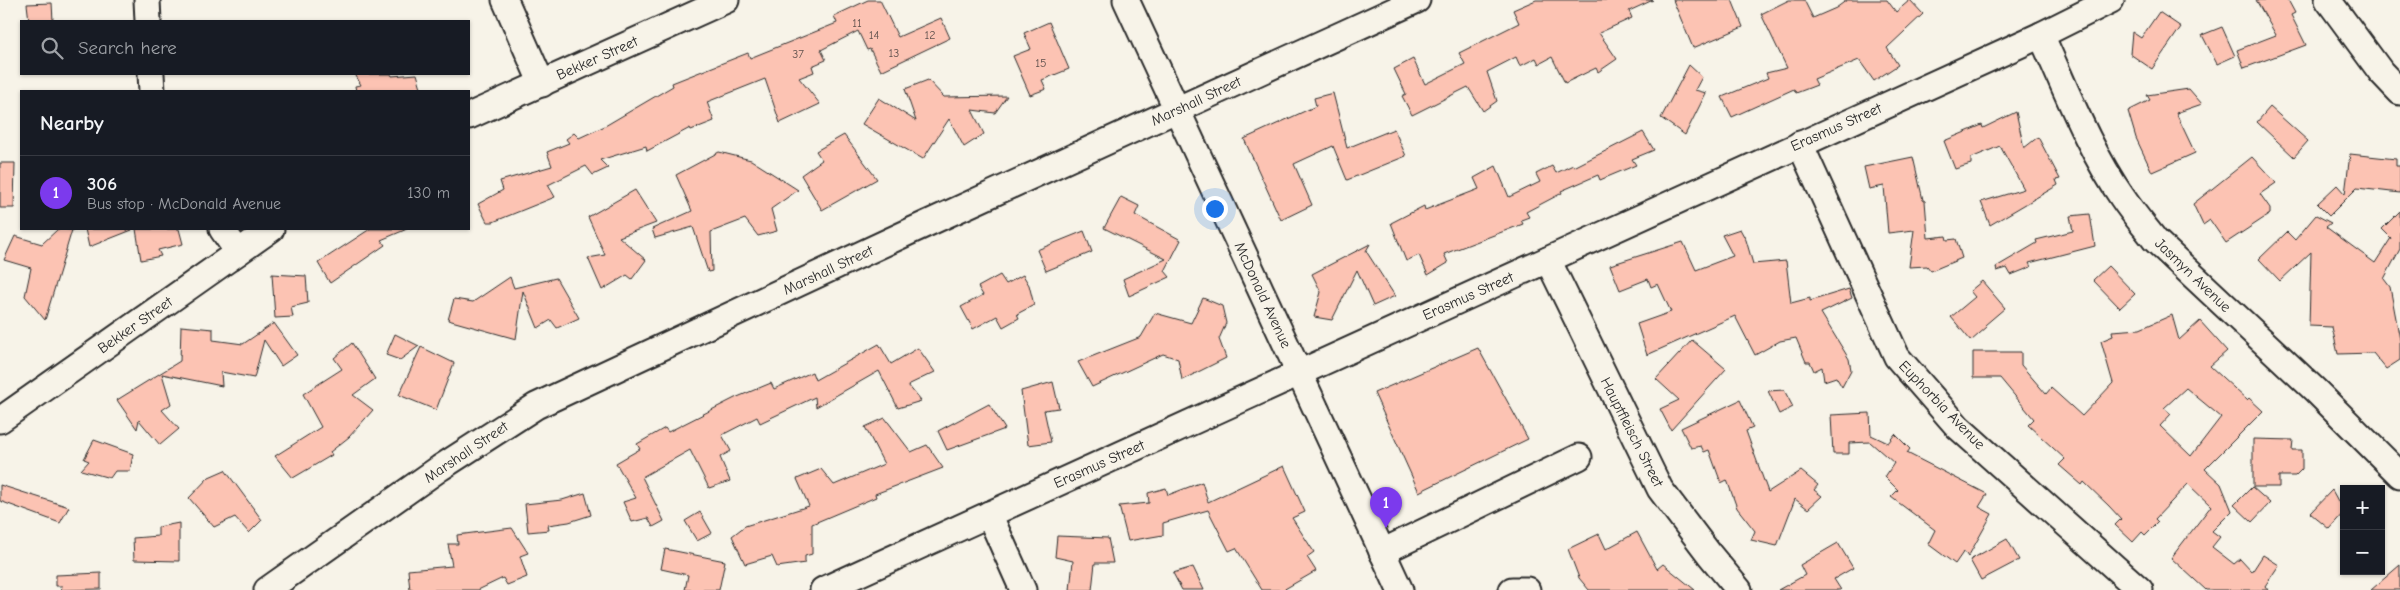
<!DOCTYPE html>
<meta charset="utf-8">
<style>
:root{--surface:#171b24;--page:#242831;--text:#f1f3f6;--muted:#9ea1a6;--line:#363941;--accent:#7c3aed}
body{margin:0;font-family:"Comic Neue",sans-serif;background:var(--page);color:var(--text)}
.controls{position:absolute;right:15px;bottom:15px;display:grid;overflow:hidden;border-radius:0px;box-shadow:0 1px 4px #0004}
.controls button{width:45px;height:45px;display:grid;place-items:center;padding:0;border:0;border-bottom:1px solid var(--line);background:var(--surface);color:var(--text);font:25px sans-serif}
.you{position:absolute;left:1214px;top:208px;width:18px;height:18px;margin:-12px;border:4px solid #fff;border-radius:50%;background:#1a73e8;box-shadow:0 0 0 8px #1a73e833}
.badge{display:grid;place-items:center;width:32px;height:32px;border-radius:50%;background:var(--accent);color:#fff;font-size:16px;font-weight:700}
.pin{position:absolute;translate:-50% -41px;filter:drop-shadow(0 1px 2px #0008)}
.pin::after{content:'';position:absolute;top:26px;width:18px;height:15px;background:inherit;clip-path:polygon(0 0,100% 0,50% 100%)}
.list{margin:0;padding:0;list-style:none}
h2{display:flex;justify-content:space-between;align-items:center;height:65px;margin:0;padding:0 20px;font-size:21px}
h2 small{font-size:16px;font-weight:400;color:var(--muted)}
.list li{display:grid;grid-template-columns:32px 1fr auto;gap:15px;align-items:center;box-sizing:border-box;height:75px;padding:0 20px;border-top:1px solid var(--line)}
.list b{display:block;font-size:19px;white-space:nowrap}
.list p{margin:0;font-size:16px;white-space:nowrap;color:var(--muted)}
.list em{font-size:16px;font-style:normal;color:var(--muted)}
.icon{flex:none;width:28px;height:28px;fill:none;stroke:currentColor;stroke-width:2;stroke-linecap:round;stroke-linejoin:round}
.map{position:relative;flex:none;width:2400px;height:590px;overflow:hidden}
.search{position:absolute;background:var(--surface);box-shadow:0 1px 4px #0004;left:20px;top:20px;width:450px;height:55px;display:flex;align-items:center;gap:12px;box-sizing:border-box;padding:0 18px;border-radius:0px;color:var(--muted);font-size:19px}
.panel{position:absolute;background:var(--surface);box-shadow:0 1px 4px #0004;left:20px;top:90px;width:450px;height:140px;border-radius:0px}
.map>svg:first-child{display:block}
.building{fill:#fcc3b3;stroke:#2b2b2b;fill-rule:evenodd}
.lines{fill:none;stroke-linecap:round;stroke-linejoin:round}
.minor-casing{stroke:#2b2b2b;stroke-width:29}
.minor{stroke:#f7f3e8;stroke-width:25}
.labels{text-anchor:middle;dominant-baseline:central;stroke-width:5;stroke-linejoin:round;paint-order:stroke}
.number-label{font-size:12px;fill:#5f514d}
.street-label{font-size:15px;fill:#2b2b2b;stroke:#f7f3e8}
</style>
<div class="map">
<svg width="2400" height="590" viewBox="0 0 2400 590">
<rect width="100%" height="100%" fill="#f7f3e8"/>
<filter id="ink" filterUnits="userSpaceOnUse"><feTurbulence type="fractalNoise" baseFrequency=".02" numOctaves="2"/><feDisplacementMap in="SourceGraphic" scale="10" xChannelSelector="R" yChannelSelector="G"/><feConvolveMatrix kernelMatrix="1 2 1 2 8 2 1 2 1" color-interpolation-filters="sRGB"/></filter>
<g filter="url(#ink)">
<g class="building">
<path d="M868 0H880L898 37 941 18 950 38 881 71 870 49 867 50 858 31 821 50 826 60 812 66 814 72 799 78 820 104 780 123 765 79 707 102 714 121 691 130 690 128 647 151 646 146 600 160 608 168 593 175 586 166 548 185 555 197 493 222H487L478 204 503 190 500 181 552 166 547 152 569 143 566 139 574 133 579 138 605 126 673 86 672 83 748 53 750 58 837 23 834 16Z"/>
<path d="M1536 0H1653L1629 11 1632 18 1599 33 1617 59 1598 72 1596 68 1565 83 1552 57 1539 64 1536 58 1520 66 1516 57 1487 72 1497 101 1483 111 1468 87 1412 115 1402 96 1406 94 1394 69 1413 59 1425 84 1465 64 1459 53 1519 23 1513 10Z"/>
<path d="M1673 0H1732L1743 27 1693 48Z"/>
<path d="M1789 0H1804L1813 18 1836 8 1847 0H1887L1896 12 1910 0 1923 14 1887 48 1898 65 1874 81 1859 60 1814 79 1817 85 1796 93 1794 89 1732 117 1722 97 1768 78 1766 73 1787 68 1761 14Z"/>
<path d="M2256 0H2288L2295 13 2291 15 2306 45 2244 68 2237 50 2276 35Z"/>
<path d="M52 3 53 21H29L27 4Z"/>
<path d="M2159 12 2181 27 2152 69 2130 54 2132 32 2141 38Z"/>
<path d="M1049 22 1069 69 1042 80 1046 89 1030 95 1013 56 1031 49 1024 33Z"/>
<path d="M2222 27 2235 56 2217 64 2202 35Z"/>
<path d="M1689 65 1702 77 1695 90 1706 93 1685 135 1661 118Z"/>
<path d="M355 74H391L392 76 417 74 422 91H356L355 86 361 85Z"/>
<path d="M928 80 944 97 1007 96 995 113 972 110 984 134 964 147 949 119 923 159 862 124 879 98 916 121 905 89Z"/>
<path d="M2189 89 2202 104 2176 113 2195 153 2152 172 2136 138 2128 111 2150 100 2147 95Z"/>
<path d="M1333 93 1347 148 1394 129 1406 156 1347 180 1333 146 1294 164 1312 205 1281 220 1244 139 1316 106 1314 98Z"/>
<path d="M2270 107 2308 141 2294 157 2257 122Z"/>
<path d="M2016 112 2024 148 2038 137 2060 179 2056 180 2058 185 1990 225 1981 202 2024 189 2000 146 1971 158V164L1955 169 1944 141 1982 125 1983 128Z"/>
<path d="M1643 132 1654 150 1632 159 1636 165 1600 180 1598 175 1561 191 1562 193 1526 212 1529 217 1521 220 1523 224 1444 254 1448 263 1428 275 1419 255 1406 261 1391 223 1424 206 1425 210 1479 189 1474 178 1496 166 1509 197 1540 182 1536 174 1552 166 1556 173 1573 165 1574 167Z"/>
<path d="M844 135 877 179 822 210 801 175 822 160 816 151Z"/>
<path d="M719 152 751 160 798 190 771 209 777 231 758 236 745 219 711 232 712 271 708 272 693 227 655 238 652 229 692 211 676 175Z"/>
<path d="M2350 154 2396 159V166H2400V193L2357 188 2329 216 2317 204 2337 185 2345 194Z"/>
<path d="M1913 157 1923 200 1925 201 1928 238 1946 236 1947 240 1956 239 1962 258 1931 271 1927 266 1909 267 1914 230 1888 233 1884 186 1869 189 1864 167Z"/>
<path d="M2252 157 2276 183 2260 194 2270 208V214L2226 243 2210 220 2203 225 2193 204Z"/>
<path d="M0 163H15L14 208H0Z"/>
<path d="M635 190 656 223 619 237 646 260 632 279 627 275 602 290 588 258 605 255 588 217Z"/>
<path d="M1121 197 1139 206 1135 215 1181 240 1165 271 1170 277 1129 296 1123 279 1166 259 1104 228Z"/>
<path d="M2400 211V249L2384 279 2390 287 2400 340V360L2386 369 2373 353 2338 354 2332 327 2309 326 2311 252 2280 281 2259 259 2287 232 2295 240 2316 215 2331 223 2326 227 2375 263 2391 238 2382 229Z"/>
<path d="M2090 214 2095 246 2029 263 2031 267 2011 275 2007 268 1997 271 1996 267 2037 243 2036 240 2073 231 2070 216Z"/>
<path d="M58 229 72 230 45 320 25 296 31 268 4 260 15 236 42 244Z"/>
<path d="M85 229H132V230L89 247Z"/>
<path d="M136 229H179L183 244 158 250 161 256 141 260Z"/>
<path d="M370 229H407L381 240 385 245 330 283 318 263Z"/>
<path d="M1740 229 1746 240 1753 264 1786 261 1791 303 1810 298V301L1849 289 1852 298 1821 313 1849 359 1851 370 1842 387 1836 377 1824 381 1822 367 1814 371 1810 362H1806L1796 338 1780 341 1755 355 1735 316 1647 355 1637 324 1671 312 1658 284 1651 287 1648 279 1620 290 1610 265 1683 242 1696 270 1733 256 1722 235Z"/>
<path d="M1084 231 1092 252 1046 271 1037 250Z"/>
<path d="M1370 244 1366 251 1395 296 1373 306 1357 270 1332 320 1314 317 1321 292 1312 274Z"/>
<path d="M2108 266 2135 294 2120 308 2093 280Z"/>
<path d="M272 274 306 276 308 303 291 307 293 317 275 318Z"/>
<path d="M1000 275 1006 284 1023 275 1029 285 1034 305 1017 314 1019 318 1003 327 997 316 973 329 961 307 983 295 978 287Z"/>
<path d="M510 277 514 288 556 278 579 318 557 328 551 320 538 328 523 291 516 339 448 320 454 299 473 302Z"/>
<path d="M1982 281 2005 308 1985 325 1987 327 1971 341 1951 317 1975 297 1970 291Z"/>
<path d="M1203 298 1222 306 1226 323 1219 339 1226 358 1182 380 1178 359 1163 354 1092 387 1078 362 1141 337 1155 313 1191 323Z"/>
<path d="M2172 315 2179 340 2200 321 2227 351 2210 366 2247 400 2249 398 2263 411 2205 469 2221 484 2232 511 2212 531 2220 537 2212 547 2234 564 2240 559 2252 572 2263 555 2279 565 2265 586 2268 590H2206L2171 558 2211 506 2188 484 2155 519 2158 522 2145 535 2142 532 2133 542 2115 525 2121 519 2109 506 2084 482 2082 485 2059 465 2065 459 2028 425 2034 419 2000 378H1973V352H2021V365L2046 394 2051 388 2082 416 2113 383 2101 341 2113 336 2112 331 2140 329ZM2186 388 2221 417 2191 456 2160 426 2171 414 2164 408Z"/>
<path d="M274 323 297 355 281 366 264 340 254 378 221 372 222 386 162 374 171 404 162 410 179 429 160 445 139 420 137 429 117 400 180 361 181 326 213 329V340L243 344Z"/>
<path d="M395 334 419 346 400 360 386 355Z"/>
<path d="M1692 340 1726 369 1671 430 1660 409 1679 400 1656 379Z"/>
<path d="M352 343 375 379 353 395 373 410 349 437 330 452 332 455 293 478 275 456 321 427 303 394 342 369 334 358Z"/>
<path d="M879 344 891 364 918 348 935 372 908 385 921 401 898 408 879 371 816 407 815 397 760 423 757 417 722 435 731 451 720 457 730 481 709 488 690 450 642 477 664 521 653 527 648 518 632 522 623 502 636 498 616 463 640 449 637 444 665 428 668 432 735 398 771 383 774 389 812 372 815 380Z"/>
<path d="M421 347 454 363 436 410 399 395Z"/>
<path d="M1478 348 1528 439 1419 492 1374 393Z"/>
<path d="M1053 382 1059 408 1044 410 1051 442 1028 445 1021 391Z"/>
<path d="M1784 390 1793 407 1779 414 1768 391Z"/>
<path d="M1740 400 1753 428 1746 431 1768 492 1801 471 1818 485 1814 490 1822 496 1808 509 1795 499 1777 546 1751 540 1755 531 1737 508 1727 480 1721 483 1709 450 1704 452 1701 446 1691 448 1681 428Z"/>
<path d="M989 404 1005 429 947 450 938 431Z"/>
<path d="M1870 413 1871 435 1888 443 1895 434 1910 449 1907 453 1987 494 1979 507 1992 514 1968 557 1964 551 1955 564 1928 544 1935 530 1891 497 1898 490 1885 477 1894 463 1870 442 1849 443V454H1833L1831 415Z"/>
<path d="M885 418 911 452 927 445 943 468 875 494 876 497 812 524V554L805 556V563L777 567 772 556 745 564 732 536 745 526 809 506 797 479 821 469 834 485 884 464 865 427Z"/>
<path d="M2253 439 2293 440 2292 450H2302V469L2295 476H2279V487H2253Z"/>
<path d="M94 440 133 454 130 471H115L110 478 81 470 89 461 84 459Z"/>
<path d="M1284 466 1305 512 1292 518 1314 552 1307 557 1316 571 1283 590H1262L1236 548 1229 551 1208 510 1163 523V535L1128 541 1119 506 1149 503 1148 493 1166 488 1168 495 1202 482 1208 502Z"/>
<path d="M225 470 262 520 249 533 235 517 214 527 189 498 209 477Z"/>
<path d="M0 485 69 507 60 523 0 501Z"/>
<path d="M2252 487 2270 503 2252 522 2234 505Z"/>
<path d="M2332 490 2344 512 2329 529 2310 513Z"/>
<path d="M585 493 591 515 569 522 548 525 549 530 528 532 525 504 562 500Z"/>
<path d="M700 512 712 533 697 541 685 521Z"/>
<path d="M179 523V561L134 560 133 538 158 536V527Z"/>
<path d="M512 528 528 553 520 556 527 577 507 585 503 578 478 590H410L408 570 452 566 448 544H458L457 535Z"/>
<path d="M1637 532 1657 569 1663 564 1695 590H1589L1579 578 1568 549 1599 534 1606 549Z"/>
<path d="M1057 536 1108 538 1113 563H1095L1092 590H1070L1073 561 1055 557Z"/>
<path d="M2007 539 2019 560 1981 580 1970 560Z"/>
<path d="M1838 543 1853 568 1834 579 1841 590H1778L1805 575 1800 565Z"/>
<path d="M665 549 725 561 719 590H685L688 575 661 569Z"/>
<path d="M2400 565V590H2371Z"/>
<path d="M1193 567 1204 590H1182L1173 573Z"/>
<path d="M101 573V589L61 590 62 586H56V575Z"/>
</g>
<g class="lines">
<g class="minor-casing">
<g id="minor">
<path d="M147 0 148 21"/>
<path d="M505 0 542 84"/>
<path d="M1126 0 1400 590"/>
<path d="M2328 0 2381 72 2400 92"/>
<path d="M2041 35C2066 89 2088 148 2122 197 2132 212 2144 226 2155 240L2316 391 2400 475"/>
<path d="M151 74 152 91"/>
<path d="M469 116 726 0"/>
<path d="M1800 144 1897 357 1958 427 2140 590"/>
<path d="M222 229 238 252"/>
<path d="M1548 260 1660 489 1710 555 1739 590"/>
<path d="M0 420 271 229"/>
<path d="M989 514 1023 590"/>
<path d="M1382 552 1579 457"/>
<path d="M267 590 440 468 536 406 913 230 1417 0"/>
<path d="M823 590 2041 35 2111 0"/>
<path d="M1512 590H1527"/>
</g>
</g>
<use href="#minor" class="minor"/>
</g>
</g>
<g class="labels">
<g class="number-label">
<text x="857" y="23">11</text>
<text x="874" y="35">14</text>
<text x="930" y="35">12</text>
<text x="894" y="53">13</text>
<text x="798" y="54">37</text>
<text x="1041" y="63">15</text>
</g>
<g class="street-label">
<text transform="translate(597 58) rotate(-24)">Bekker Street</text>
<text transform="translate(1196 101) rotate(-25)">Marshall Street</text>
<text transform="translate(1836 127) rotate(-24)">Erasmus Street</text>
<text transform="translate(828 270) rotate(-25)">Marshall Street</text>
<text transform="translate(2193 275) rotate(44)">Jasmyn Avenue</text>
<text transform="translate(1263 295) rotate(65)">McDonald Avenue</text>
<text transform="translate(1468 296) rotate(-24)">Erasmus Street</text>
<text transform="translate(135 325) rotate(-35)">Bekker Street</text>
<text transform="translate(1942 405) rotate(46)">Euphorbia Avenue</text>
<text transform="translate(1632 432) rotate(63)">Hauptfleisch Street</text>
<text transform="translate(466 452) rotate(-34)">Marshall Street</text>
<text transform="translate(1099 464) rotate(-24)">Erasmus Street</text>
</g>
</g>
</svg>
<div class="controls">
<button>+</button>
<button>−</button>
</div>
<div class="you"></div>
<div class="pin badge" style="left:1386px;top:528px">1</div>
<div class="search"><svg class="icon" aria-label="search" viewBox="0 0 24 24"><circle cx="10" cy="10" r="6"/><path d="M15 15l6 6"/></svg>Search here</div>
<section class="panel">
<h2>Nearby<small></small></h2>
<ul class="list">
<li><span class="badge">1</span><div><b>306</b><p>Bus stop · McDonald Avenue</p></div><em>130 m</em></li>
</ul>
</section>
</div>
